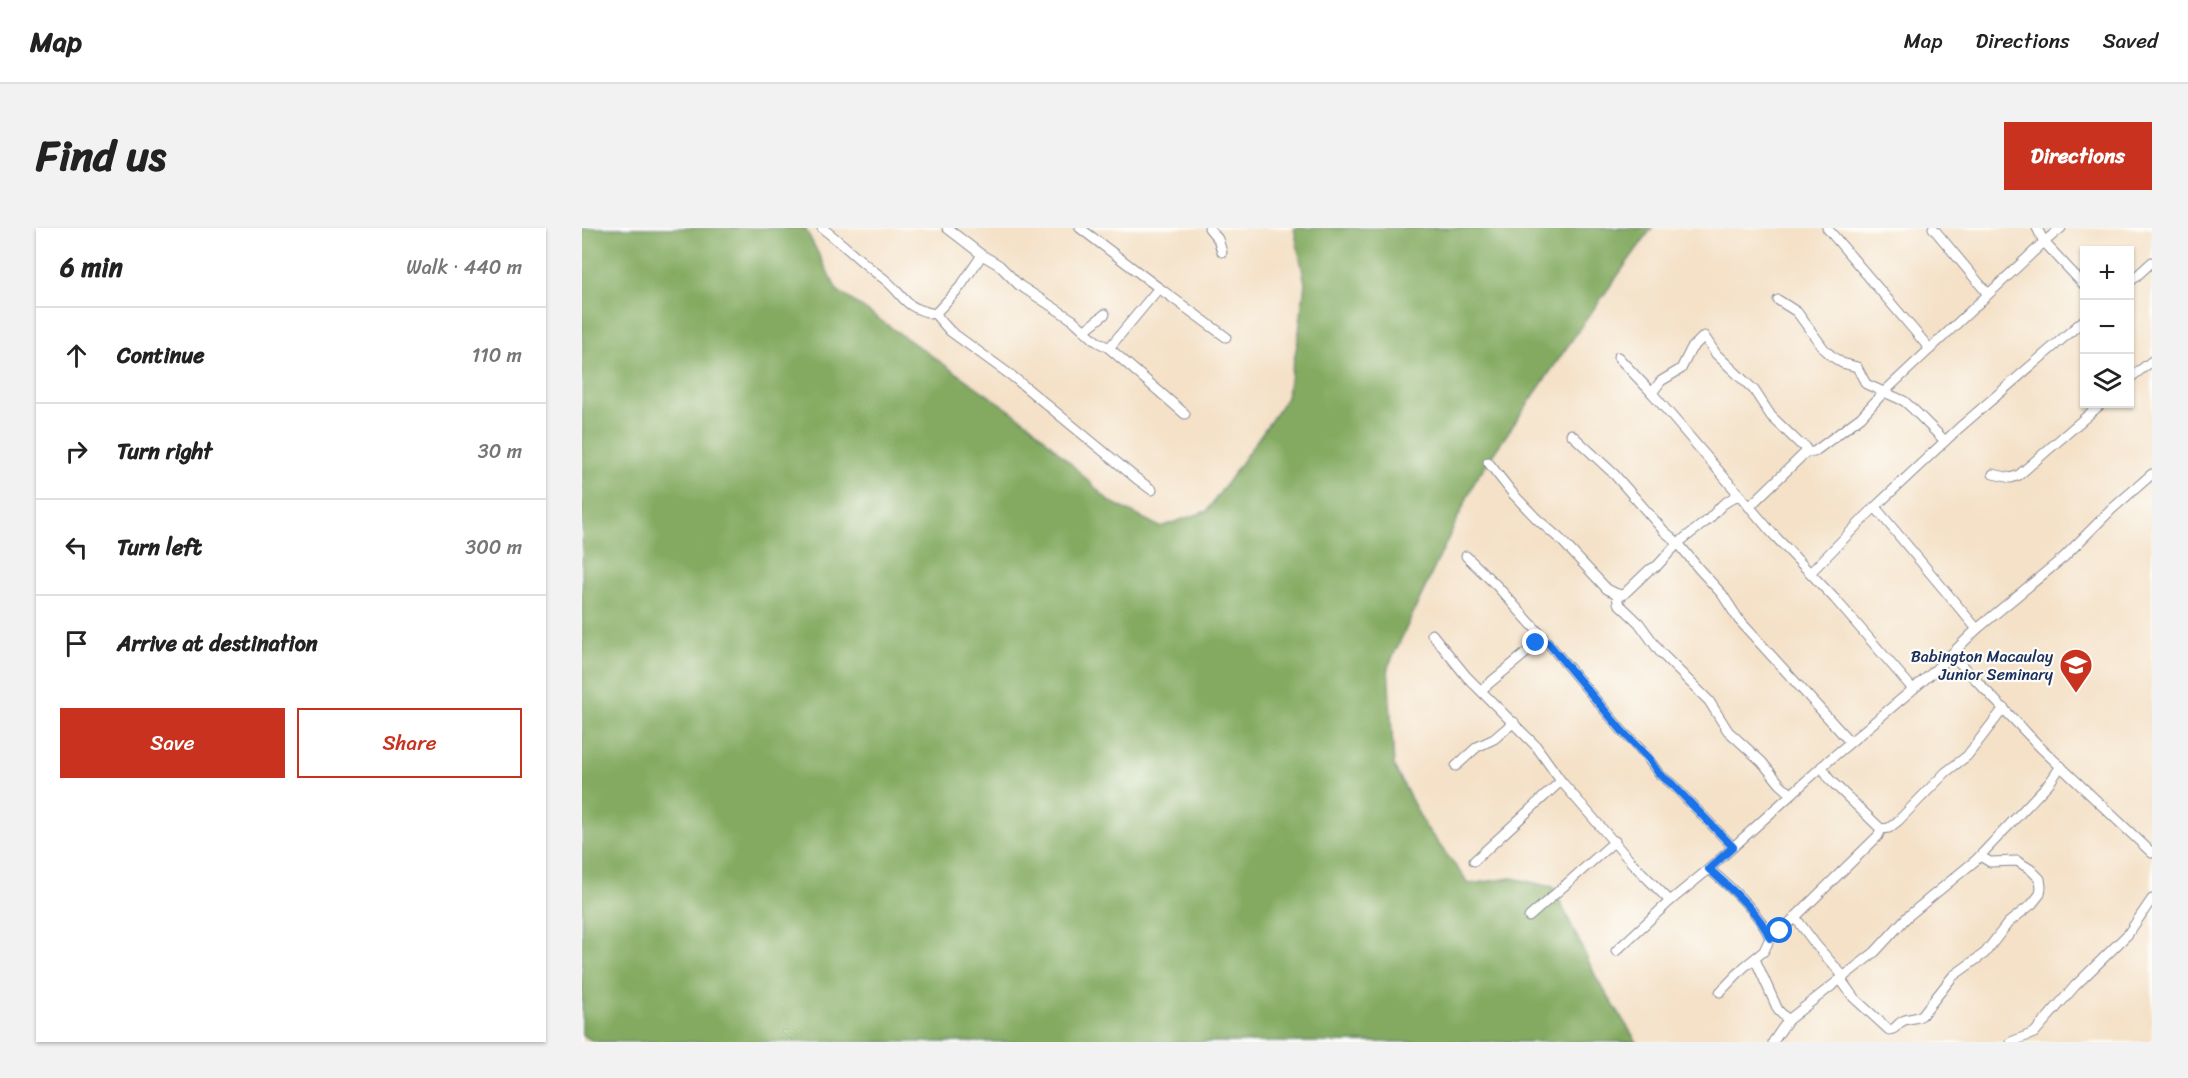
<!DOCTYPE html>
<meta charset="utf-8">
<style>
:root{--surface:#fff;--page:#f2f2f2;--text:#222;--muted:#767676;--line:#e0e0e0;--accent:#c8321e}
body{margin:0;font-family:Sriracha,sans-serif;background:var(--page);color:var(--text)}
.controls{position:absolute;right:18px;top:18px;display:grid;overflow:hidden;border-radius:0px;box-shadow:0 2px 4px #0004}
.controls button{width:54px;height:54px;display:grid;place-items:center;padding:0;border:0;border-bottom:2px solid var(--line);background:var(--surface);color:var(--text);font:30px sans-serif}
.stop{position:absolute;width:18px;height:18px;margin:-14px;border:4px solid #1a73e8;border-radius:50%;background:#fff}
.stop.end{background:#1a73e8;border-color:#fff;box-shadow:0 2px 6px #0008}
.list{margin:0;padding:0;list-style:none}
h2{display:flex;justify-content:space-between;align-items:center;height:78px;margin:0;padding:0 24px;font-size:26px}
h2 small{font-size:20px;font-weight:400;color:var(--muted)}
.list li{display:grid;grid-template-columns:39px 1fr auto;gap:18px;align-items:center;box-sizing:border-box;height:96px;padding:0 24px;border-top:2px solid var(--line)}
.list b{display:block;font-size:22px;white-space:nowrap}
.list em{font-size:20px;font-style:normal;color:var(--muted)}
.actions{display:flex;gap:12px;padding:18px 24px}
.actions a{flex:1;padding:14px 0;border:2px solid var(--accent);border-radius:0px;text-align:center;font-size:21px;color:var(--accent)}
.actions .main{background:var(--accent);color:#fff}
.icon{flex:none;width:33px;height:33px;fill:none;stroke:currentColor;stroke-width:2;stroke-linecap:round;stroke-linejoin:round}
.map{position:relative;flex:none;width:1570px;height:814px;overflow:hidden;border-radius:0px}
header{display:flex;align-items:center;gap:36px;box-sizing:border-box;height:84px;padding:0 30px;background:var(--surface);border-bottom:2px solid var(--line)}
header strong{font-size:28px}
nav{display:flex;gap:33px;margin-inline-start:auto;font-size:21px}
.intro{display:flex;align-items:center;justify-content:space-between;box-sizing:border-box;height:144px;padding:0 36px}
h1{margin:0;font-size:42px}
.button{padding:15px 27px;border-radius:0px;background:var(--accent);color:#fff;font-size:21px;font-weight:700}
main{display:flex;gap:36px;padding:0 36px}
aside{flex:1;background:var(--surface);border-radius:0px;box-shadow:0 2px 4px #0004}
.map>svg:first-child{display:block}
.forest{fill:#83aa61;stroke:#4f6c60;stroke-width:1.5}
.lines{fill:none;stroke-linecap:round;stroke-linejoin:round}
.minor-casing{stroke:#888892;stroke-width:11}
.minor{stroke:#fff;stroke-width:9}
.route{stroke:#1a73e8;stroke-width:8}
.labels{text-anchor:middle;dominant-baseline:central;stroke-width:4.5;stroke-linejoin:round;paint-order:stroke}
.poi-label{font-size:16px;fill:#1b2f5e;stroke:#fdfcf7;text-anchor:end}
</style>
<header>
<strong>Map</strong>
<nav><a>Map</a><a>Directions</a><a>Saved</a></nav>
</header>
<div class="intro"><h1>Find us</h1><a class="button">Directions</a></div>
<main>
<aside>
<h2>6 min<small>Walk · 440 m</small></h2>
<ul class="list">
<li><svg class="icon" aria-label="ahead" viewBox="0 0 24 24"><path d="M12 20V5M6 11l6-6 6 6"/></svg><div><b>Continue</b></div><em>110 m</em></li>
<li><svg class="icon" aria-label="right" viewBox="0 0 24 24"><path d="M7 20v-9h11M14 6l5 5-5 5"/></svg><div><b>Turn right</b></div><em>30 m</em></li>
<li><svg class="icon" aria-label="left" viewBox="0 0 24 24"><path d="M17 20v-9H6M10 6l-5 5 5 5"/></svg><div><b>Turn left</b></div><em>300 m</em></li>
<li><svg class="icon" aria-label="arrive" viewBox="0 0 24 24"><path d="M6 21V4h12l-3 4 3 4H6"/></svg><div><b>Arrive at destination</b></div></li>
</ul>
<div class="actions"><a class="main">Save</a><a>Share</a></div>
</aside>
<div class="map">
<svg width="1570" height="814" viewBox="0 0 1570 814">
<rect width="100%" height="100%" fill="#fdfcf7"/>
<filter id="ink" filterUnits="userSpaceOnUse"><feTurbulence type="fractalNoise" baseFrequency=".0167" numOctaves="2"/><feDisplacementMap in="SourceGraphic" scale="12" xChannelSelector="R" yChannelSelector="G"/><feConvolveMatrix kernelMatrix="1 2 1 2 8 2 1 2 1" color-interpolation-filters="sRGB"/></filter>
<filter id="wash" filterUnits="userSpaceOnUse"><feTurbulence type="fractalNoise" baseFrequency=".008" numOctaves="4" result="noise"/><feDisplacementMap in="SourceGraphic" scale="24" xChannelSelector="R" yChannelSelector="G"/><feGaussianBlur stdDeviation="1.35" result="paint"/><feColorMatrix in="noise" values="0 0 0 0 0 0 0 0 0 0 0 0 0 0 0 0 0 1.4 0 .05"/><feComposite in="paint" operator="in"/></filter>
<g filter="url(#wash)">
<rect width="100%" height="100%" fill="#f4e1c7"/>
<path class="forest" d="M0 0H223L255 62 449 197 527 273 578 299 625 283 704 171 716 112 723 55 712 0H1070L1003 93 894 251 806 439 812 538 843 598 887 656 930 650 971 659 1015 751 1055 814H13L0 807Z"/>
</g>
<g filter="url(#ink)">
<g class="lines">
<g class="minor-casing">
<g id="minor">
<path d="M240 0C262 16 279 35 301 50 324 68 319 79 353 86"/>
<path d="M365 0 400 27 378 59 353 86 368 103 430 148 555 251 570 262"/>
<path d="M498 0 577 60 527 120"/>
<path d="M627 0 636 11 640 24"/>
<path d="M1245 0 1348 121"/>
<path d="M1351 0 1406 66"/>
<path d="M1455 0 1462 14 1479 0"/>
<path d="M400 27 417 37 437 57 491 92 514 113 527 120 603 186"/>
<path d="M1548 54 1570 34"/>
<path d="M577 60 644 109"/>
<path d="M1196 72 1215 84 1242 121 1251 129 1260 135 1275 139 1284 156 1322 173 1332 182 1363 213"/>
<path d="M503 102 523 86"/>
<path d="M1036 129 1070 165 1190 305 1253 371 1330 460"/>
<path d="M1548 150 1570 133"/>
<path d="M1070 165 1079 153 1099 141 1109 121 1122 108 1134 126 1172 162 1189 188 1218 216 1223 218 1224 224"/>
<path d="M989 206 1032 246 1082 303 1096 315 1117 341 1140 366 1157 392 1268 514"/>
<path d="M906 234 932 267 955 291 979 312 1025 361 1035 366"/>
<path d="M1411 246 1429 250 1437 247 1519 176"/>
<path d="M1157 268 1152 269 1140 277 1126 292 1096 315 1075 338 1067 342 1041 367 1035 366 1036 375 1057 395 1078 424 1127 473 1146 503 1180 534 1198 556 1209 566"/>
<path d="M1167 279 1224 224H1232L1279 189 1301 165 1462 14 1502 57"/>
<path d="M1293 279 1395 401"/>
<path d="M884 328 915 358 967 416 1041 504 1062 525 1077 546 1090 556 1151 619"/>
<path d="M1229 344 1293 279 1377 200 1502 92"/>
<path d="M850 406 885 449 954 518 979 553 1049 634 1088 673"/>
<path d="M1370 427 1459 520 1570 625"/>
<path d="M899 462 961 411"/>
<path d="M874 538 895 519 912 511 932 494"/>
<path d="M1240 538 1247 551 1299 601"/>
<path d="M1299 601 1307 600 1316 593 1364 544 1385 528 1422 480"/>
<path d="M892 633 979 553"/>
<path d="M1127 641C1147 658 1178 685 1188 710L1182 723 1162 739 1138 764"/>
<path d="M947 689 1033 613"/>
<path d="M1213 689 1234 717 1262 749"/>
<path d="M1188 710 1199 703 1296 608 1299 601"/>
<path d="M1034 723 1088 673 1127 641 1245 534 1349 446 1395 401 1482 329 1530 281 1570 246"/>
<path d="M1173 731 1196 782 1206 792"/>
<path d="M1259 752 1272 770 1307 802C1315 801 1313 798 1319 794 1326 789 1333 792 1340 787L1371 748 1403 725 1426 695 1450 676 1458 666 1459 659 1458 651 1448 641 1435 633 1408 634 1398 628"/>
<path d="M1191 814 1206 792 1293 724 1325 689 1394 632 1468 554 1479 538"/>
<path d="M1429 814 1452 805 1493 758 1546 706 1570 671"/>
</g>
</g>
<use href="#minor" class="minor"/>
</g>
</g>
<g class="lines" filter="url(#ink)">
<path class="route" d="M954 415 961 411 967 416 1041 504 1067 531 1077 546 1090 556 1151 619 1127 641C1147 659 1178 685 1188 710L1198 703"/>
</g>
<defs>
<g id="school-pin" transform="scale(1.725)"><path d="M0 17L-7.5 6A9.5 9.5 0 1 1 7.5 6Z" fill="#c8321e" stroke="#fdfcf7"/><path d="M0-5L7-2L0 1L-7-2ZM-4 1L0 2.5L4 1V4Q0 6-4 4Z" fill="#fff"/></g>
</defs>
<g fill-rule="evenodd">
<use href="#school-pin" x="1494" y="437"/>
</g>
<g class="labels">
<g class="poi-label">
<text x="1471" y="428">Babington Macaulay<tspan x="1471" dy="18">Junior Seminary</tspan></text>
</g>
</g>
</svg>
<div class="controls">
<button>+</button>
<button>−</button>
<button><svg class="icon" aria-label="layers" viewBox="0 0 24 24"><path d="M12 4l9 5-9 5-9-5zM3 14l9 5 9-5"/></svg></button>
</div>
<div class="stop" style="left:1198px;top:703px"></div>
<div class="stop end" style="left:954px;top:415px"></div>
</div>
</main>
